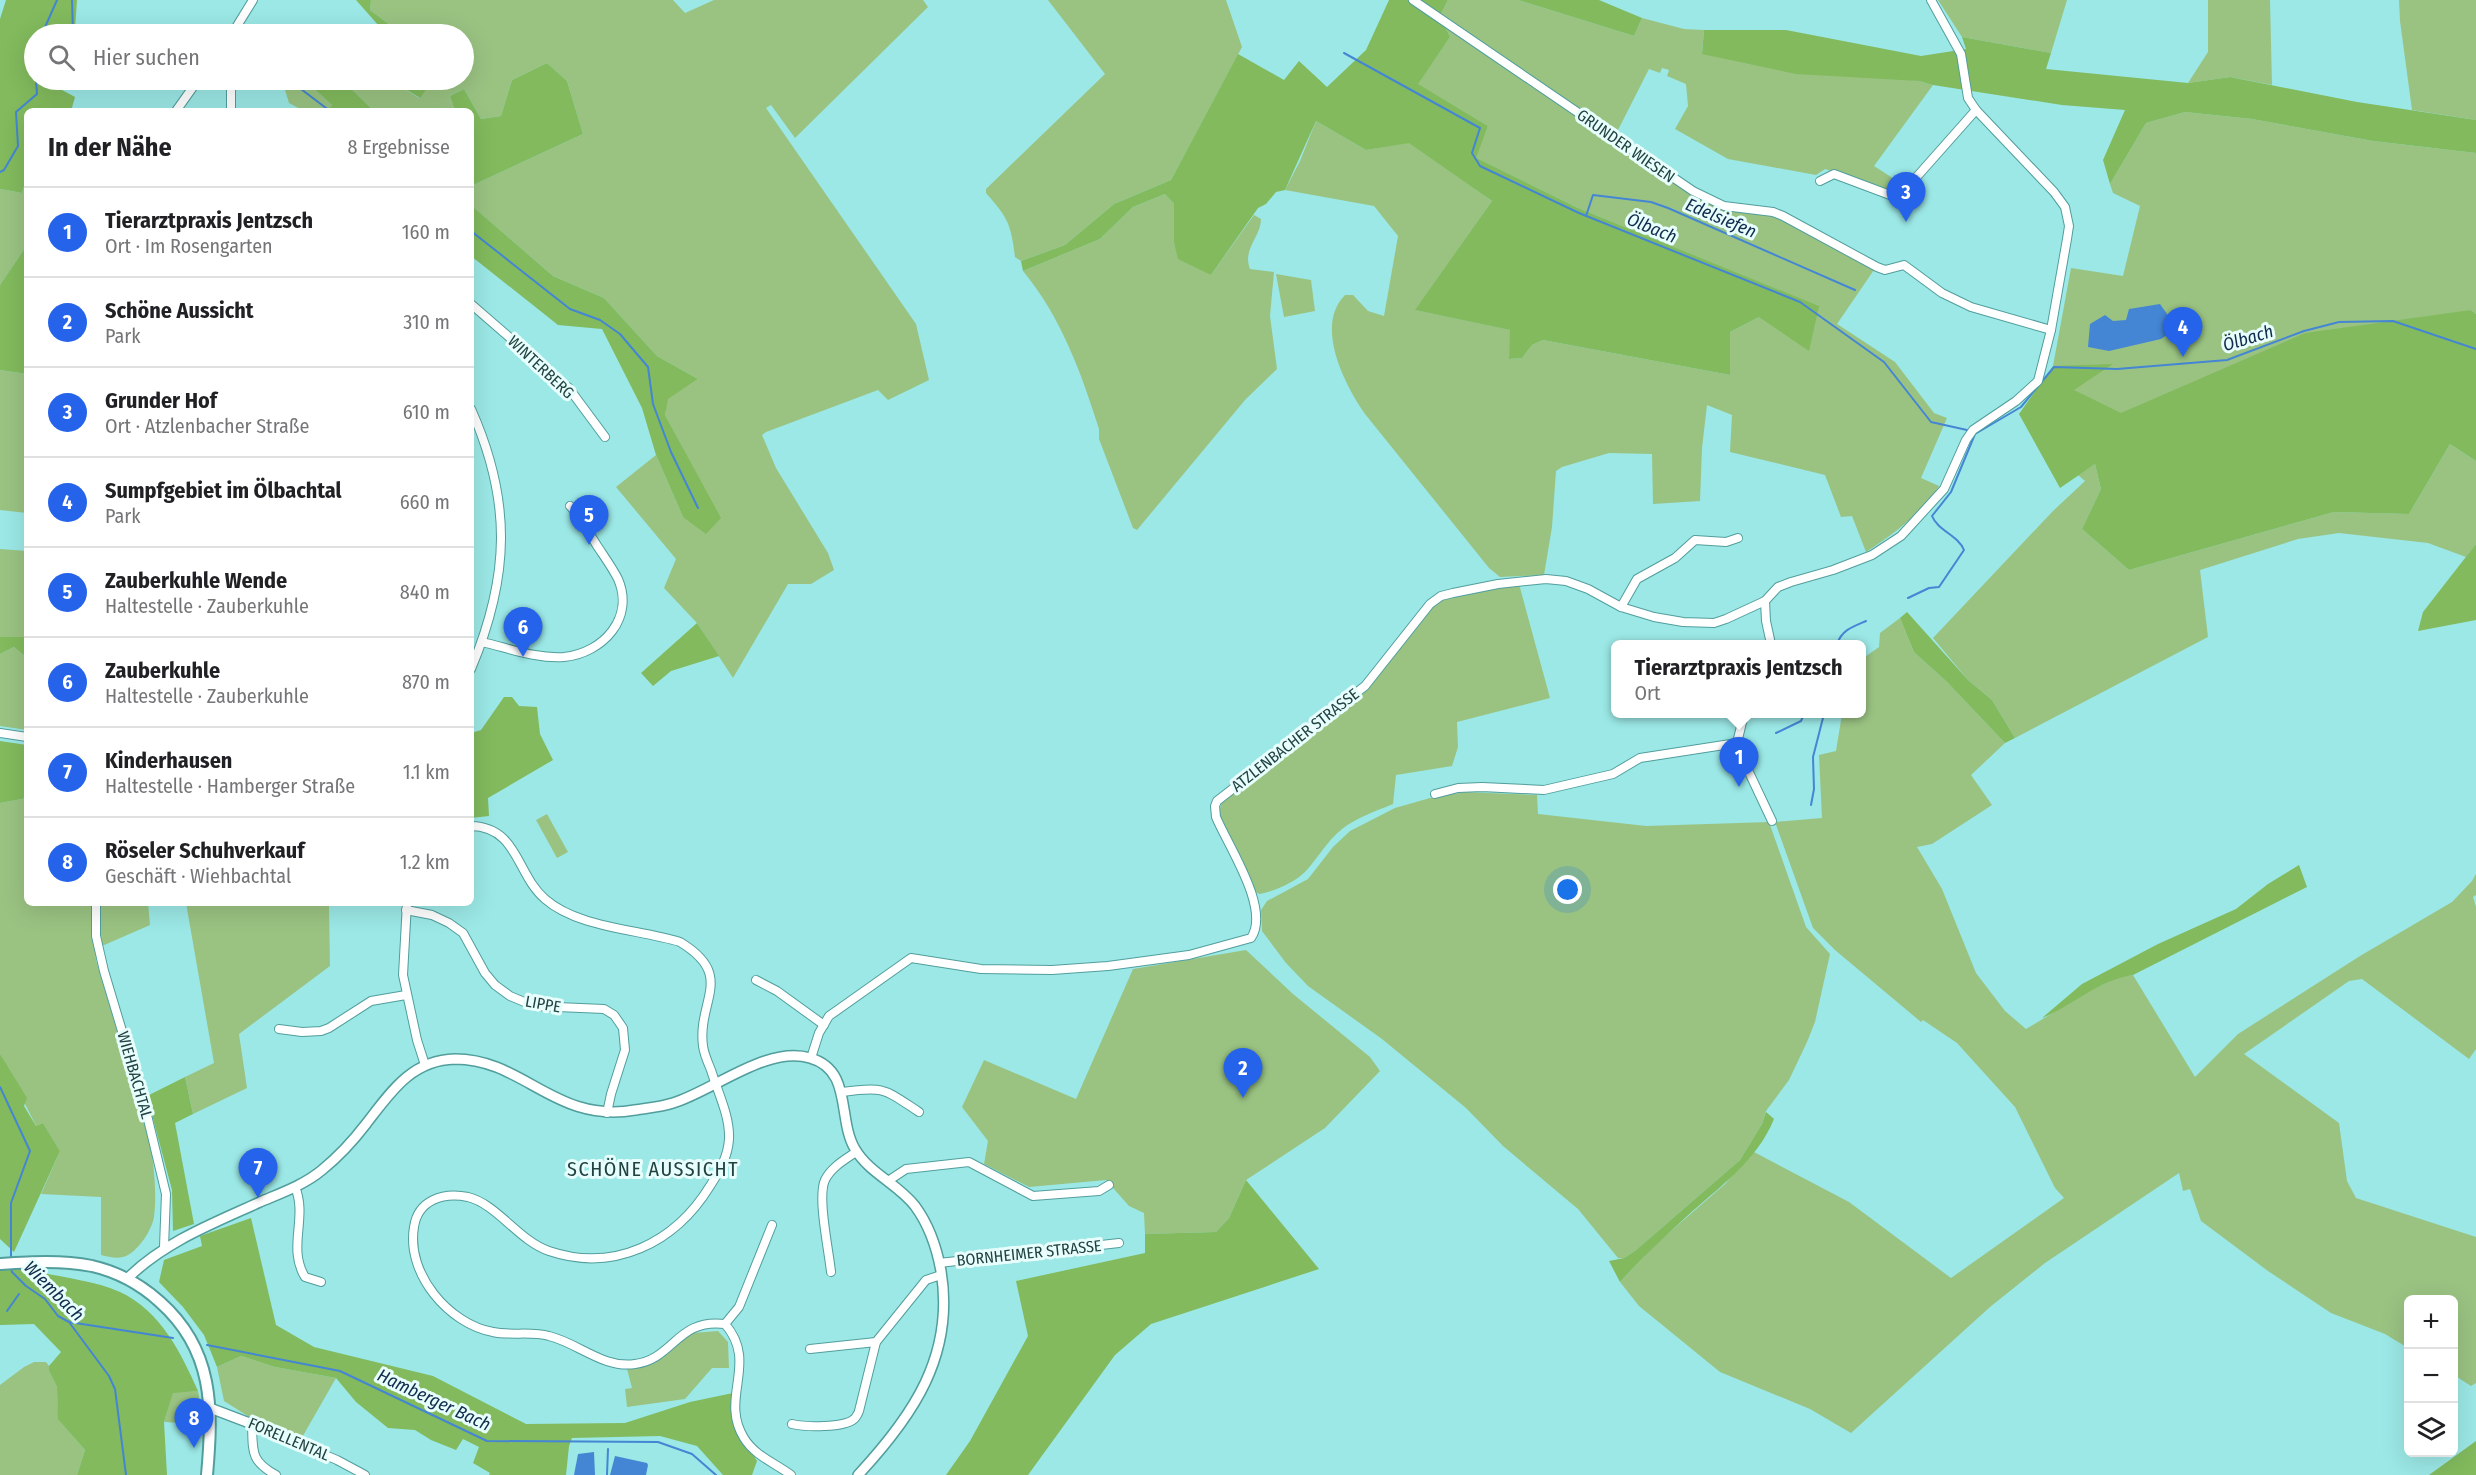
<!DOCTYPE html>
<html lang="de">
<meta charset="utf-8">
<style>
:root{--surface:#fff;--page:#f2f2f2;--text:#202124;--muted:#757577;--line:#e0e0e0;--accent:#2563eb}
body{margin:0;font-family:"Fira Sans Condensed",sans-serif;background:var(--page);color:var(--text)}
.controls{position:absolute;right:18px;bottom:18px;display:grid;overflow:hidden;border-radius:9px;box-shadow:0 6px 24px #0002}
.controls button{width:54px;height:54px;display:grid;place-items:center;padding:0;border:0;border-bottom:2px solid var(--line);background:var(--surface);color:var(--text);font:30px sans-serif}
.you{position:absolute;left:1568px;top:890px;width:21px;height:21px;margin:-15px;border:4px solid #fff;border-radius:50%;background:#1a73e8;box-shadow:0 0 0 9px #1a73e833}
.badge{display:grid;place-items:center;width:39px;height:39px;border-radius:50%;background:var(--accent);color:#fff;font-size:20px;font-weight:700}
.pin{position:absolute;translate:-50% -50px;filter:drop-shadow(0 2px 3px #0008)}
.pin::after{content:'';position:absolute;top:32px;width:21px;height:18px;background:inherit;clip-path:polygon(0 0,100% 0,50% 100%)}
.popup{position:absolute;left:1611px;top:640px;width:255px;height:78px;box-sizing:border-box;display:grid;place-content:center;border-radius:9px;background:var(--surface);filter:drop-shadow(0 2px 4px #0005);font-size:20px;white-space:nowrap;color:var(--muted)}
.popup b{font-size:22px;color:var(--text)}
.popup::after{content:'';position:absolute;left:50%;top:100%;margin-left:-12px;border:12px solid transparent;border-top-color:var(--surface)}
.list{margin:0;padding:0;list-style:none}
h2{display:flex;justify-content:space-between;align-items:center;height:78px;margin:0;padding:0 24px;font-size:26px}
h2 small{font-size:20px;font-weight:400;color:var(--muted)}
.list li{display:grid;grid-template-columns:39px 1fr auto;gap:18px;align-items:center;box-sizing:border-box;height:90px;padding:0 24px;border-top:2px solid var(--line)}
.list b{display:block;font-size:22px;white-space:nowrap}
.list p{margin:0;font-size:20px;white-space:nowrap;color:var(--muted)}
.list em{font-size:20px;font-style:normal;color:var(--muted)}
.icon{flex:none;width:33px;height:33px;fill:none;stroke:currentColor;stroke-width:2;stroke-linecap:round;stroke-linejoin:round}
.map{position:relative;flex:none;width:2476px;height:1475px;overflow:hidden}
.search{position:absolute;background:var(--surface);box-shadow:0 6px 24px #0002;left:24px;top:24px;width:450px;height:66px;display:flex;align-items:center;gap:15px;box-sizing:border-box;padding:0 21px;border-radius:33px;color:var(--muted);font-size:22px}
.panel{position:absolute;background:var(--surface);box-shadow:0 6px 24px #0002;left:24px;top:108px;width:450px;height:798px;border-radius:9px}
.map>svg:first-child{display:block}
.green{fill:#9ac382}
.forest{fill:#82ba5d}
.water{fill:#4486d4}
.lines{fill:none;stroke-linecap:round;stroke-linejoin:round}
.stream{stroke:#4486d4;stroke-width:2}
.minor-casing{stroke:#519e9d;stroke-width:10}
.tertiary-casing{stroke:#519e9d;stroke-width:12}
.secondary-casing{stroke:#519e9d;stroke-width:14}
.minor{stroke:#fff;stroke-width:8}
.tertiary{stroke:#fff;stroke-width:9}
.secondary{stroke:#fff;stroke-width:10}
.labels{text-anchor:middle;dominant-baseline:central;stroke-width:6;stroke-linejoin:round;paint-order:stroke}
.street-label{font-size:16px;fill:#224242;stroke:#e8fefd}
.water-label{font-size:18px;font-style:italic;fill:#112c4c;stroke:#e8fefd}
.quarter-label{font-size:20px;letter-spacing:1.5px;fill:#224242;stroke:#e8fefd}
</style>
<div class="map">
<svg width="2476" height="1475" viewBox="0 0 2476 1475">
<rect width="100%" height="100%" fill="#9be8e6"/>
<g class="green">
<path d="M371 0H673L685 13 714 0H923L928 7 795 138 771 105 766 108 916 324 929 380 888 400 878 390 766 432 762 435 776 468 828 553 834 570 811 584H788L733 678 697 623 664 588 676 559 616 487 656 455 683 517 720 518 665 415 667 399 698 379 657 356 604 298 553 276 471 205V186L583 134 567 81 547 63 512 80 501 116 481 119 464 89 450 96 455 111H374L342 80H391L419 98 433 80H464V34H402L370 10Z"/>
<path d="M1048 0H1226L1242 47 1171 180 1114 204 1065 245 1021 261 1015 257C1011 224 1008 218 986 193V189L1105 74Z"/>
<path d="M1448 0H1518L1634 36 1642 18 1684 29 1704 30 1702 53 1919 81 1933 85 1874 166 1902 184 1897 193 1825 169 1816 175 1728 159 1675 129 1688 106 1686 84 1667 76 1669 70 1662 68 1660 73 1649 69 1616 134 1696 190 1722 202 1776 210 1878 264 1837 324 1895 362 1934 413 1947 418 1921 478 1939 486C1920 515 1895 533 1866 552L1852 516 1841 517 1825 475 1730 452 1732 415 1707 405 1702 448 1700 501 1653 504 1652 454 1609 453 1562 467 1556 471 1552 527 1544 575 1500 577 1489 568 1365 414C1345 385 1314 326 1345 295H1353L1368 311 1384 316 1398 236 1374 206 1285 190 1300 161 1316 121 1366 150 1409 142 1492 201 1416 310 1511 330 1509 359 1522 358 1532 345 1543 340 1730 375V332L1759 317 1818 306 1578 208 1475 158 1488 126 1417 84 1450 37 1440 16Z"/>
<path d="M1938 0H2067L2051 53 1962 37Z"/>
<path d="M2208 0H2270L2272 85 2230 77 2188 83 2208 52Z"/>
<path d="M2399 0H2476V120L2412 110 2400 21Z"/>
<path d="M282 80H317L310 85 332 105 326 111H304L289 103Z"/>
<path d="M2185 112 2252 119 2373 141 2476 153V314L2471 310 2097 432 2055 366H2053L2071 268 2123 276 2140 206 2113 193 2110 184 2146 123Z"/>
<path d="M27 176V245L0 285V189L22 193Z"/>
<path d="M1165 194 1174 204V242L1211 275 1254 215 1261 219C1261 237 1242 249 1250 269L1274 272 1270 316 1277 369 1245 400 1137 530 1133 528 1099 439V429C1081 372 1061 317 1023 271L1100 239 1133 207Z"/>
<path d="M1276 274 1311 280 1315 311 1284 317Z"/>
<path d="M0 370 27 374V513L0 510Z"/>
<path d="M2450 444 2476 461V544L2466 557 2428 543 2339 533 2298 539 2200 570 2208 637 2015 738 1992 700 1968 680 1933 638 2053 511 2085 481 2078 475 2095 464 2101 489 2082 529 2129 570 2334 512 2409 514Z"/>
<path d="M0 549 27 551V637H0Z"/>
<path d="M1519 584 1550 698 1457 722 1458 747 1452 766 1396 775 1393 804C1376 811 1356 818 1342 829 1327 841 1318 858 1305 872 1295 882 1273 892 1259 894L1254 891 1221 821 1219 813 1222 801 1275 758 1359 696 1429 610 1443 600Z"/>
<path d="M1900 618 1914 652 1947 682 2005 743 1971 775 1992 805 1932 844 1917 847 1942 889 1976 973 2005 1011 2026 1029 2091 990 2118 977 2133 975 2195 1077 2238 1034 2360 956 2452 902 2472 881 2476 874V895L2473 897 2476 907V1049L2469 1059 2362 979 2349 981 2244 1054 2339 1123 2347 1181 2356 1198 2476 1237V1383L2471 1386 2454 1375V1300H2408V1348L2385 1334 2331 1313 2268 1271 2201 1221 2190 1189 2183 1191 2179 1173 2045 1263 1990 1307 1851 1433 1810 1409 1720 1372 1639 1306 1620 1282 1656 1244 1725 1184 1754 1152 1849 1202 1951 1278 2064 1198 2055 1188 2015 1107 1957 1043 1923 1020 1921 1022 1835 950 1813 928 1775 822 1822 818 1819 755 1836 751 1842 714H1862V659L1879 647 1880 633Z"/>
<path d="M14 647 27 658V730L0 726V654Z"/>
<path d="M1465 792 1537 795 1538 814 1646 826 1769 822 1806 927 1830 954 1815 1022 1807 1042 1789 1080 1766 1111 1762 1124 1740 1160 1635 1251 1624 1258H1618L1578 1209 1503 1146 1466 1108 1382 1039 1308 986 1286 963 1262 931 1261 910 1267 901 1308 879 1333 847 1350 831 1395 808 1430 798Z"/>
<path d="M27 798V903H91L96 960 150 1142C154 1166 157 1194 154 1217 152 1230 139 1249 128 1255 120 1260 109 1257 101 1255V1197L41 1194 60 1151 43 1123 36 1126 0 1054V803Z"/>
<path d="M547 814 568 852 557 858 536 820Z"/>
<path d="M103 903H148L150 925 102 946 99 910Z"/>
<path d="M186 903H328L329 905 330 966 239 1034 247 1088 193 1114 185 1077 214 1063Z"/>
<path d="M1246 950 1293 994 1370 1057 1380 1071 1325 1128 1246 1180 1229 1218 1216 1232 1145 1234 1144 1213 1129 1206 1106 1180 1029 1187 984 1164 988 1141 962 1107 984 1060 1076 1099 1133 969Z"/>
<path d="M718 1331 728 1342 729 1368H712L685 1399 627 1407 625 1389 632 1388 627 1369 655 1363 692 1333Z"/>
<path d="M241 1356 275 1367 336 1378 300 1441 254 1420 224 1401 217 1367Z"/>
<path d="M34 1362H46L49 1366V1371L57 1387 58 1411 62 1423 85 1450 77 1475H0V1385L24 1367Z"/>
<path d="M198 1391 204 1424 164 1422 173 1392Z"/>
</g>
<g class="forest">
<path d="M6 0H77L75 29 55 24 53 34H34V80H48L47 82 75 97 71 111H27V176L22 193 0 189V19Z"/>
<path d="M356 0H371L370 10 402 34H371L379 26Z"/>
<path d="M1389 0H1448L1440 16 1450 37 1418 84 1488 126 1476 158 1578 208 1819 306 1809 351 1759 317 1730 332V375L1543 340 1532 345 1522 358 1509 359 1510 330 1415 310 1492 201 1409 143 1366 150 1316 121 1285 190 1276 192 1266 204 1258 208 1211 275 1178 259 1174 242V204L1165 194 1133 207 1100 239 1023 271 1021 261 1065 245 1114 204 1171 180 1238 54 1284 80 1299 61 1327 87 1366 50Z"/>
<path d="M1518 0H1599L1642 18 1634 36Z"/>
<path d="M1704 30H1786L1921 56 1966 49 1962 37 2051 53 2046 69 2188 83 2230 77 2357 102 2476 120V153L2373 141 2252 119 2185 112 2146 123 2110 184 2103 160 2125 110 2062 105 1933 85 1919 81 1796 74 1702 54Z"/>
<path d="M547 63 567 81 583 134 471 186V111H455L450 96 464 89 481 119 501 116 512 80Z"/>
<path d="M317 80H342L374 111H326L332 105 310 85Z"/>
<path d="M391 80H433L420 98Z"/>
<path d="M471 205 553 276 604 298 657 356 698 379 668 399 665 415 721 518 706 534 683 517 656 455 642 408 602 329 558 325 471 256Z"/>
<path d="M27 245V374L0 370V285Z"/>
<path d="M2471 310 2476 314V461L2450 444 2409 514 2334 512 2129 570 2082 529 2101 489 2095 464 2060 488 2019 414 2053 366 2113 364 2074 390 2121 413 2305 333Z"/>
<path d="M2476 544V620L2418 631 2423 612Z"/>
<path d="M1907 612 1968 680 1992 700 2015 738 2005 743 1947 682 1914 652 1900 618Z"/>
<path d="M697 623 719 656 671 671 653 686 641 673Z"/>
<path d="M0 637H27V658L14 647 0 654Z"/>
<path d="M504 697H512L519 706 537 707 540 734 553 760 488 798 489 816 471 818V733L481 730Z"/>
<path d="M0 741 27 745V798L0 803Z"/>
<path d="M2299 865 2307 887 2133 975C2098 980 2074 1005 2042 1018L2082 984 2158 944 2236 909 2268 884Z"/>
<path d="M0 1054 27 1098 24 1106 36 1126 43 1123 60 1151 14 1252 0 1239Z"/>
<path d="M185 1077 193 1114 175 1123 194 1224 173 1231 172 1190 147 1096Z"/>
<path d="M1766 1112 1774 1119C1757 1161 1718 1188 1686 1217 1663 1238 1641 1259 1620 1282L1609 1261 1624 1258 1635 1251 1740 1160 1762 1124Z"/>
<path d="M1246 1180 1319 1269 1151 1324 1115 1355 1028 1475H946L970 1441 1028 1336 1016 1281 1145 1253V1234L1216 1232 1229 1218Z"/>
<path d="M251 1218 276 1325 314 1347 433 1376 526 1424 625 1423 690 1402 733 1393 734 1423 757 1461 752 1475H723L697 1446 660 1436 572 1438 569 1446 566 1475H489L490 1473 473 1463 479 1447 463 1439 456 1450 431 1440 415 1430 388 1428 356 1402 336 1378 275 1367 241 1356 217 1367 204 1335 183 1307 159 1282 164 1260 202 1246 200 1236Z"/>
<path d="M27 1266 39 1272C65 1278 96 1281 120 1292 161 1311 181 1353 198 1391L173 1393 164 1422 167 1475H77L85 1450 58 1419 57 1387 49 1371V1366L61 1352 34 1324 0 1325V1270Z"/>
<path d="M2476 1441V1475H2429Z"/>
</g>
<g class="water">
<path d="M2160 304 2177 328 2161 339 2109 351 2088 347 2090 324 2105 315 2113 321 2126 320 2129 309Z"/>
<path d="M594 1452 595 1475H574L578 1454Z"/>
<path d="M615 1456 647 1463 648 1465 646 1475H610Z"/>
</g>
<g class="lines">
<g class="stream">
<path d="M72 0 73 33"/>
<path d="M42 34 57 0"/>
<path d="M1344 53 1480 128 1472 153 1480 166 1579 213 1800 302 1884 362 1931 422 1967 430"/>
<path d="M289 80 330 111"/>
<path d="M0 172 4 170 18 146 16 112 37 94 36 80"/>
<path d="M1586 216 1593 195 1651 202 1668 208 1855 290"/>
<path d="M471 231 570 309 600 320 620 334 648 367 653 404 671 452 698 508"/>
<path d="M1908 598 1929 588 1939 587 1964 550C1958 535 1938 531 1932 516L1951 492 1975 434 2021 407 2054 367 2117 369 2227 360 2304 331 2339 322 2393 321 2476 349"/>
<path d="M1837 644C1842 630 1852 627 1866 621"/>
<path d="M1776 733 1801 721 1804 714"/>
<path d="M1811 805 1814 789 1813 757 1824 714"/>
<path d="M0 1087 30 1151 11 1203V1259"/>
<path d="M11 1268 12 1272 26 1286 45 1299 58 1316 69 1322 109 1376 115 1389 126 1475"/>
<path d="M7 1311 19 1294"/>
<path d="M69 1322 173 1338"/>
<path d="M207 1345 340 1371 487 1441 658 1442 692 1454 716 1475"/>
<path d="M607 1475 608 1449"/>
</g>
<g class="minor-casing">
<g id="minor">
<path d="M1413 0 1693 191 1724 206 1773 212 1783 216 1877 267 1885 270 1904 265 1942 293 1971 307 2051 330"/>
<path d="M232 34 253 0"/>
<path d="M231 80V111"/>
<path d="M176 111 198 80"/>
<path d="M1820 181 1834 174 1898 198 1976 110"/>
<path d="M471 304 509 337 554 383 568 387 605 437"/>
<path d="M471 409C512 501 510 576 471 669"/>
<path d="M1765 601 1766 621 1771 644"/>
<path d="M1621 607 1637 579 1675 558 1695 540 1726 542 1738 538"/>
<path d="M482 642C508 648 537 659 564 657 603 653 635 618 618 579 612 567 603 555 596 544 587 530 581 517 570 506"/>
<path d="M1744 714 1737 743 1739 751 1772 821"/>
<path d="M0 733 27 737"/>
<path d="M1435 794 1458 788 1482 787 1544 790 1613 774 1640 758 1737 743"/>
<path d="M471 826C518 827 516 874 545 899 578 928 638 929 680 942 736 976 697 1000 703 1046 704 1054 708 1063 711 1070 718 1093 730 1116 729 1139 728 1157 719 1172 710 1186 675 1243 614 1273 549 1251 519 1241 497 1204 468 1197 443 1192 418 1200 414 1227 406 1274 449 1324 493 1332 511 1336 531 1331 549 1336 578 1343 604 1369 635 1364 674 1359 677 1318 725 1324 759 1363 719 1398 744 1438 755 1456 775 1463 791 1475"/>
<path d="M96 903V936L104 971 146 1111 166 1194 164 1247"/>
<path d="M407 903 403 975 417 1040 425 1065"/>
<path d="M406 910 432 915 449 923 463 933 485 973 495 985 510 996 534 1006 604 1009 614 1015 623 1028 625 1050 611 1094 607 1113"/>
<path d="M756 980 777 991 824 1025"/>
<path d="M279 1029 302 1032 321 1031 329 1028 371 1001 406 995"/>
<path d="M811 1058 819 1033 829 1016 911 958 981 969 1052 970 1108 966 1189 955 1251 938C1271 909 1228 846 1216 817L1215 806 1217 801 1365 686 1430 604 1441 596 1453 593 1498 584 1546 579 1566 581 1588 589 1621 607 1654 617 1683 622 1714 623 1726 619 1765 601 1778 587 1791 582 1833 570 1872 555 1901 536 1944 489 1966 440 1973 430 2016 401 2038 381 2051 330 2067 239 2069 226 2065 207 2054 192 1976 110 1968 98 1961 54 1931 0"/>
<path d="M842 1092C885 1086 884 1089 919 1112"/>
<path d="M888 1181 906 1169 969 1162 1033 1196 1099 1191 1109 1185"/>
<path d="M295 1187C308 1217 287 1248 305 1277L321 1282"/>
<path d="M939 1263 1119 1243"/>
<path d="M831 1272C829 1251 817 1197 825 1180 831 1167 846 1159 856 1152"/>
<path d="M725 1324 739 1307 772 1225"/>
<path d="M810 1349 876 1342"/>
<path d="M792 1424C805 1427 844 1428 854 1419 855 1419 859 1412 859 1411L876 1342 926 1280 941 1275"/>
<path d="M276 1475C250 1461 253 1451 252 1424L337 1460 365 1475"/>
</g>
</g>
<g class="tertiary-casing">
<g id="tertiary">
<path d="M128 1278C164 1242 214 1223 260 1202 281 1193 304 1185 322 1170 338 1157 353 1141 366 1124 390 1093 411 1060 455 1059 524 1059 555 1124 635 1110 647 1108 661 1107 673 1103 713 1091 767 1045 810 1058 853 1070 837 1119 855 1149 869 1173 898 1184 915 1206 929 1225 937 1249 941 1271 955 1355 913 1416 858 1475"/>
<path d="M210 1408 252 1424"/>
</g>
</g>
<g class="secondary-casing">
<path id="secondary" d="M0 1264C31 1262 61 1260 92 1266 118 1272 139 1283 160 1302 214 1350 213 1408 207 1475"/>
</g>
<use href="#minor" class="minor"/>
<use href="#tertiary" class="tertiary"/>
<use href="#secondary" class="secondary"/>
</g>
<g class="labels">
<g class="street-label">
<text transform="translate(1626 146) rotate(35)">GRUNDER WIESEN</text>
<text transform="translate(541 367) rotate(43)">WINTERBERG</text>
<text transform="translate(1295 740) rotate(-38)">ATZLENBACHER STRASSE</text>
<text transform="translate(543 1004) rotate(10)">LIPPE</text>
<text transform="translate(135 1075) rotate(74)">WIEHBACHTAL</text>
<text transform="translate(1029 1253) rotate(-6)">BORNHEIMER STRASSE</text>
<text transform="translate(289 1439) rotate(23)">FORELLENTAL</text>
</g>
<g class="water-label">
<text transform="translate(1721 218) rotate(23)">Edelsiefen</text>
<text transform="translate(1652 228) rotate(22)">Ölbach</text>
<text transform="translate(2248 338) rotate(-17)">Ölbach</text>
<text transform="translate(54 1291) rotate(45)">Wiembach</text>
<text transform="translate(434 1400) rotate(25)">Hamberger Bach</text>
</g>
<g class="quarter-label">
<text x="653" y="1169">SCHÖNE AUSSICHT</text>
</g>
</g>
</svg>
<div class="controls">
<button>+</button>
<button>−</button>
<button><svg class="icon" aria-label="layers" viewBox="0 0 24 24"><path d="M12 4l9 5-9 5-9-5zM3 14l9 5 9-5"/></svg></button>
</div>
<div class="you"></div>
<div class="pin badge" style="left:1739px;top:787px">1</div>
<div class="popup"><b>Tierarztpraxis Jentzsch</b>Ort</div>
<div class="pin badge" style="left:1243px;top:1098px">2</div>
<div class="pin badge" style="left:1906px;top:222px">3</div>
<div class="pin badge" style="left:2183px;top:357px">4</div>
<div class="pin badge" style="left:589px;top:545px">5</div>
<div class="pin badge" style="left:523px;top:657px">6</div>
<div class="pin badge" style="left:258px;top:1198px">7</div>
<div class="pin badge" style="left:194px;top:1448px">8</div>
<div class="search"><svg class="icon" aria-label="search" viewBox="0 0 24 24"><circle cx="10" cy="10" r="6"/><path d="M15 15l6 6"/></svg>Hier suchen</div>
<section class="panel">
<h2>In der Nähe<small>8 Ergebnisse</small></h2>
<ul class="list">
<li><span class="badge">1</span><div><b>Tierarztpraxis Jentzsch</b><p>Ort · Im Rosengarten</p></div><em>160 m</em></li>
<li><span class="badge">2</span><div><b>Schöne Aussicht</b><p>Park</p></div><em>310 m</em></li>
<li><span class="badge">3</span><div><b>Grunder Hof</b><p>Ort · Atzlenbacher Straße</p></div><em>610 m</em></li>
<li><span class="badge">4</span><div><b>Sumpfgebiet im Ölbachtal</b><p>Park</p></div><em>660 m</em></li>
<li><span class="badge">5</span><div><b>Zauberkuhle Wende</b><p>Haltestelle · Zauberkuhle</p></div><em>840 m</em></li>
<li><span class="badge">6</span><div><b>Zauberkuhle</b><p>Haltestelle · Zauberkuhle</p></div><em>870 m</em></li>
<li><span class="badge">7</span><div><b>Kinderhausen</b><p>Haltestelle · Hamberger Straße</p></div><em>1.1 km</em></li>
<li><span class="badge">8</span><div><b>Röseler Schuhverkauf</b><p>Geschäft · Wiehbachtal</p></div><em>1.2 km</em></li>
</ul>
</section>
</div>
